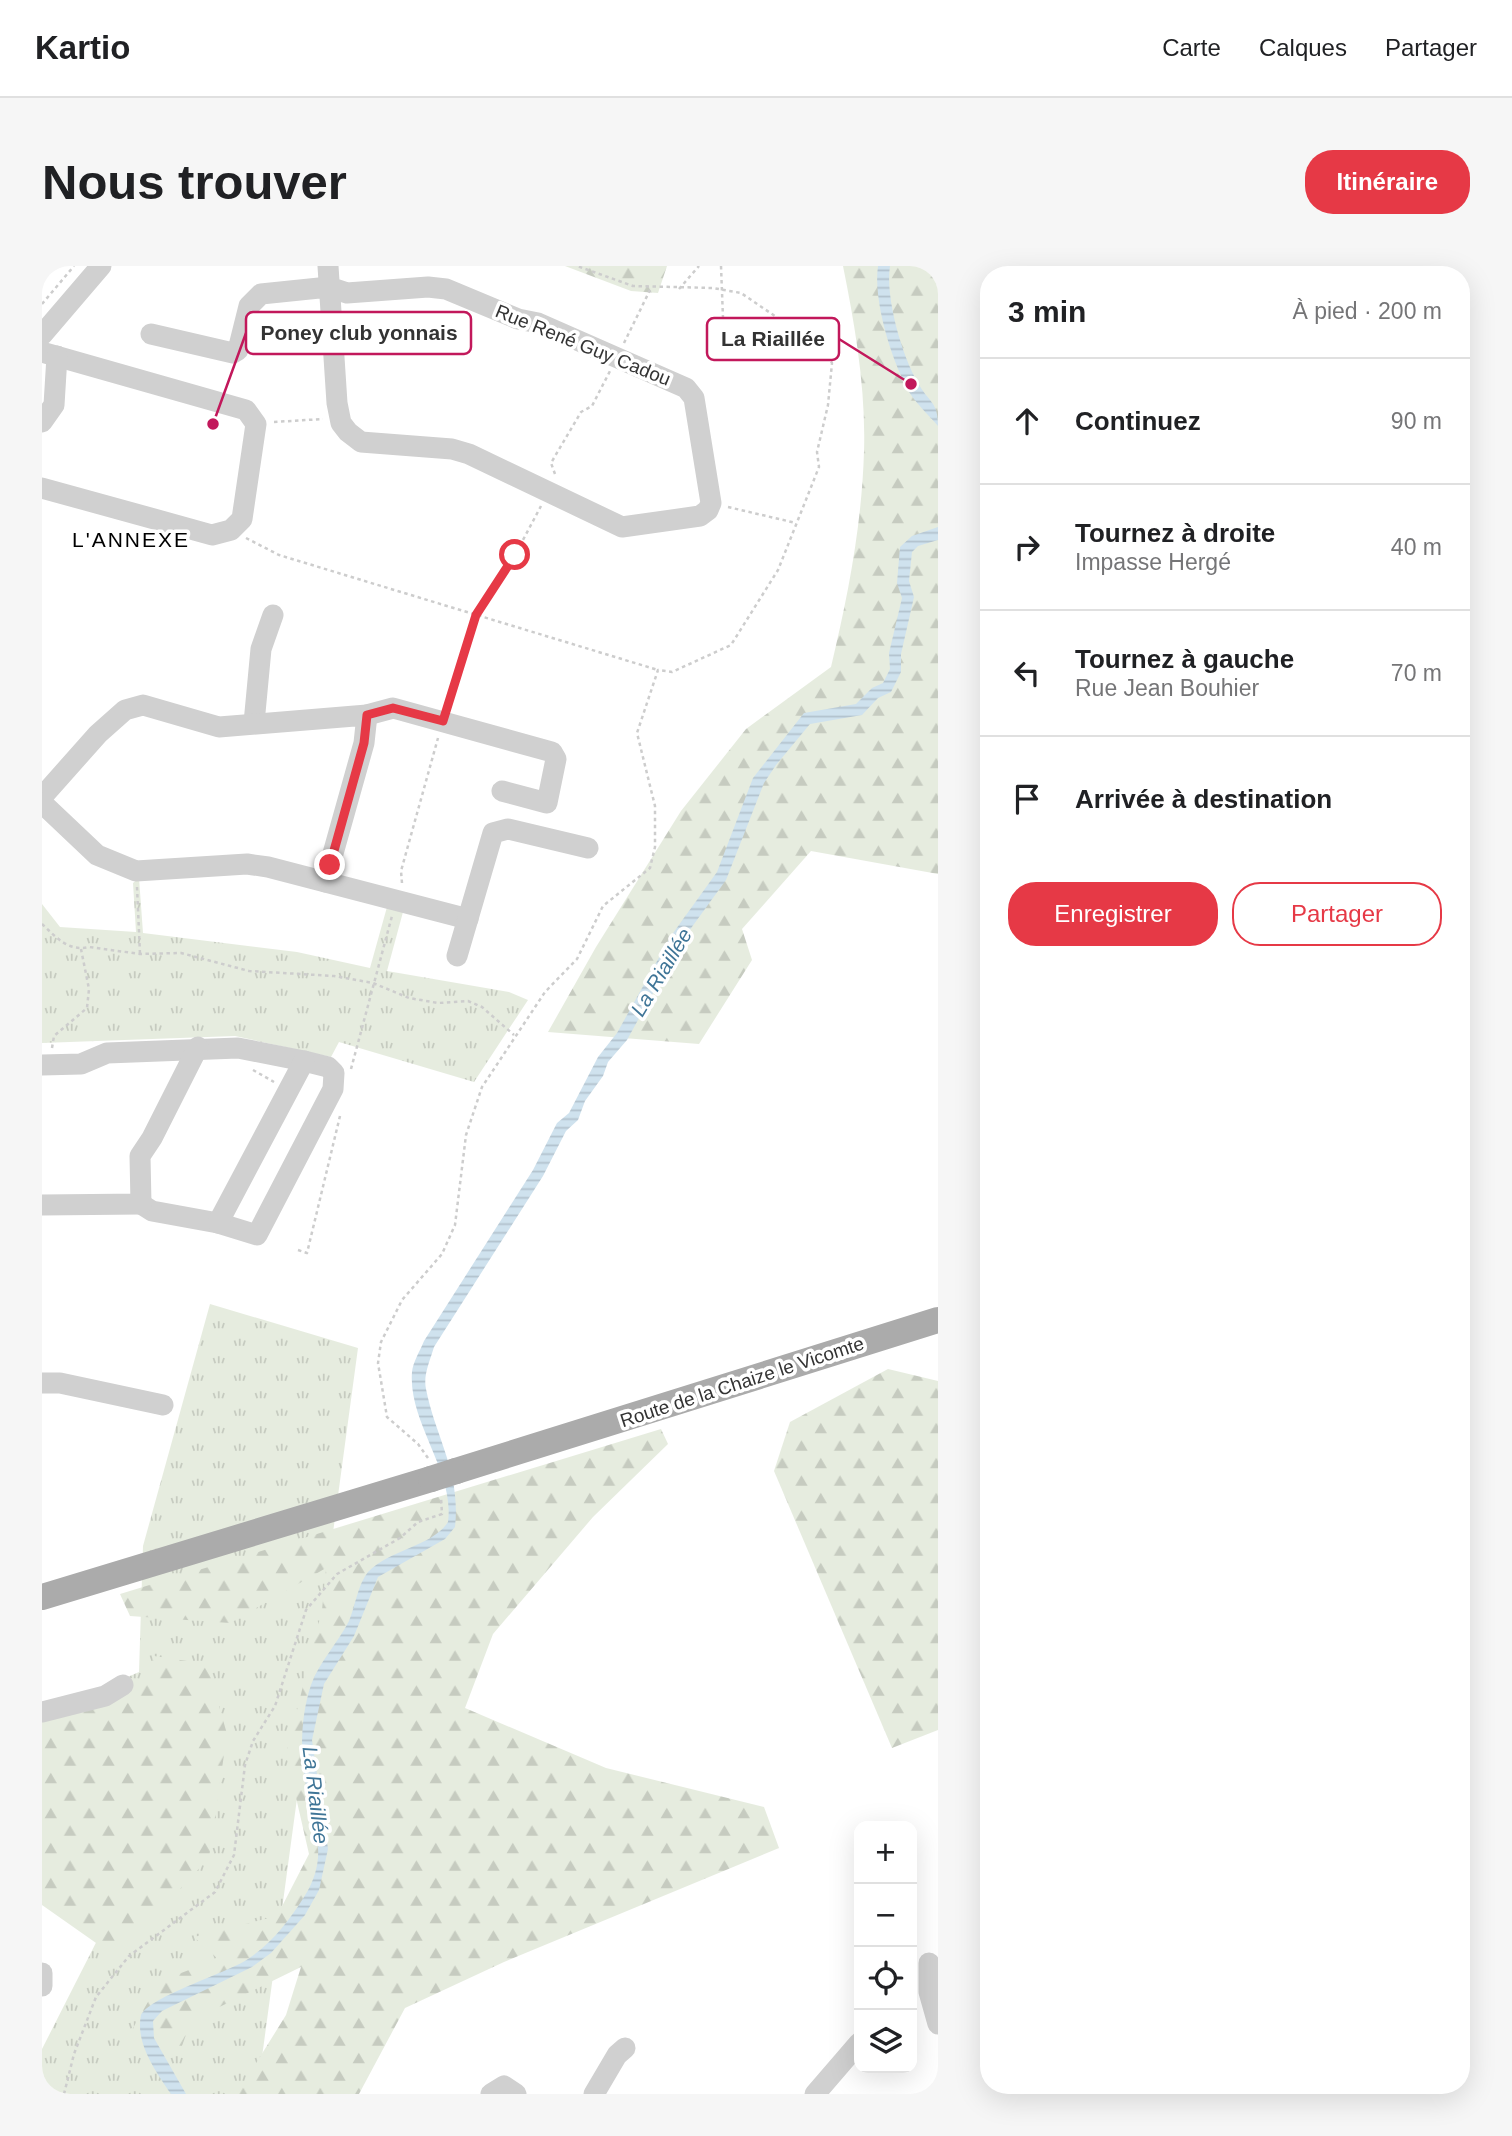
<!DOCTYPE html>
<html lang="fr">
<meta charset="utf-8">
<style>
:root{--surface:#fff;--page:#f6f6f6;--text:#202124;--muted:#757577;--line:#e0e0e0;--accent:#e63946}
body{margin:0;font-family:Helvetica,sans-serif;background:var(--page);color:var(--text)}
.controls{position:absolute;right:21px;bottom:21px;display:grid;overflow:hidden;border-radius:14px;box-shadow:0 7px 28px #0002}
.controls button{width:63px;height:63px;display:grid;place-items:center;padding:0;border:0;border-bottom:2px solid var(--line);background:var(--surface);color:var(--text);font:35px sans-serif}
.stop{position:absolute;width:21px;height:21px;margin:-16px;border:5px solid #e63946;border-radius:50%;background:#fff}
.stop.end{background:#e63946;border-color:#fff;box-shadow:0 2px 7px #0008}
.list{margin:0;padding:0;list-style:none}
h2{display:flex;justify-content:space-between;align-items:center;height:91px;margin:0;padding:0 28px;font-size:30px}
h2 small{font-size:23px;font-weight:400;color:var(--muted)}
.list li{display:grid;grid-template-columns:46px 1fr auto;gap:21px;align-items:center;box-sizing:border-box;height:126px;padding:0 28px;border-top:2px solid var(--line)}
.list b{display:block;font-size:26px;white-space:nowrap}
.list p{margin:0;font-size:23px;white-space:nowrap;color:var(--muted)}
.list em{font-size:23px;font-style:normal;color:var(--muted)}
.actions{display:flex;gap:14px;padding:21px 28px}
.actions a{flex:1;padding:16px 0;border:2px solid var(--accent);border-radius:28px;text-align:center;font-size:24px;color:var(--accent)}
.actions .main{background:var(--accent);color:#fff}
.icon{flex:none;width:38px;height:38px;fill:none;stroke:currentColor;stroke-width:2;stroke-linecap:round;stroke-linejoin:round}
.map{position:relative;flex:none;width:896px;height:1828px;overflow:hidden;border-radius:28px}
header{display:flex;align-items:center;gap:42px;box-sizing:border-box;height:98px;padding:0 35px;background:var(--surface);border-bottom:2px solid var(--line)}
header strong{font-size:33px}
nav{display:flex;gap:38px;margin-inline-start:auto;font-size:24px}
.intro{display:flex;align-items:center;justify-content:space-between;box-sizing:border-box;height:168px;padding:0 42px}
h1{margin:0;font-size:49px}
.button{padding:18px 32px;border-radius:28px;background:var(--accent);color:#fff;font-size:24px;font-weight:700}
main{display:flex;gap:42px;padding:0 42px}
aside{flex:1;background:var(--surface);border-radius:28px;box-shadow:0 7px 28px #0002}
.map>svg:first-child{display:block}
.grass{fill:url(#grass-tufts)}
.forest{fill:url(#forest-firs)}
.water{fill:url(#water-rules)}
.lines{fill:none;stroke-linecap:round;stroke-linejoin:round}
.path{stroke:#cdcdcd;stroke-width:2.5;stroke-dasharray:3.5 3.5;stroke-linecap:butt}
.minor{stroke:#d0d0d0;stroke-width:21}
.major{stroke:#ababab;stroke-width:26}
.major-bridge{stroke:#ababab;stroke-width:26}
.route{stroke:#e63946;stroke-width:9}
.labels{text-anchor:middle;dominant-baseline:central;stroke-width:7;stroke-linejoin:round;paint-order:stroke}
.street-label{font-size:19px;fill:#333;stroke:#fff}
.neighbourhood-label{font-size:21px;letter-spacing:2px;fill:#000;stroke:#fff}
.water-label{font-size:21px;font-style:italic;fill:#3f7597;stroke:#fff}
.leader{fill:none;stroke:#c2185b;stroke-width:2.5}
.callout-dot{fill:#c2185b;stroke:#fff;stroke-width:2.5}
.callout{fill:#fff;stroke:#c2185b;stroke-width:2.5}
.callout-label{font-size:21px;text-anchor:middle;font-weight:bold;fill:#333}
</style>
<header>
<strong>Kartio</strong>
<nav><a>Carte</a><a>Calques</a><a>Partager</a></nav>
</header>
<div class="intro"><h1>Nous trouver</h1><a class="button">Itinéraire</a></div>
<main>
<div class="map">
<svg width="896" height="1828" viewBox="0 0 896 1828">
<defs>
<pattern id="grass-tufts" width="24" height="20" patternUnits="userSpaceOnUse" patternTransform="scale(1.75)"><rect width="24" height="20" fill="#e6ecdf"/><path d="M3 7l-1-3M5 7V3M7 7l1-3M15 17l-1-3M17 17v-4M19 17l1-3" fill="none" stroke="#c6cbc0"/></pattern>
<pattern id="forest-firs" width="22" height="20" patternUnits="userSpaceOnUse" patternTransform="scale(1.75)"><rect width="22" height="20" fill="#e6ecdf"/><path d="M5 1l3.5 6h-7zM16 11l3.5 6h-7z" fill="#c6cbc0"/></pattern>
<pattern id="water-rules" width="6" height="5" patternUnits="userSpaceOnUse" patternTransform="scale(1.75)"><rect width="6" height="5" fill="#cfe2ee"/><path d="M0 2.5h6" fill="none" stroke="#b2c2cd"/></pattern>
</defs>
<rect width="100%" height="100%" fill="#fff"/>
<g class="grass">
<path d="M97 612 101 667 255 686 328 702 345 641 361 646 345 705 467 726 486 734 432 816 297 776 289 791 193 770 0 777V638L18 661 94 666 91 617Z"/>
<path d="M168 1038 316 1082 215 1828H0V1783L67 1651 0 1449 97 1406 101 1280Z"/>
</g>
<g class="forest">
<path d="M523 0H625L616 27 589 25Z"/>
<path d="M801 0H896V608L769 585 700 663 710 694 657 778 506 766 554 681 639 545 704 463 789 401C806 330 820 258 822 185 824 123 813 60 801 0Z"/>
<path d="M846 1103 896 1115V1464L850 1482 732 1205 748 1156Z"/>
<path d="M619 1163 626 1178 551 1251 451 1368 423 1442 564 1502 722 1541 737 1582 462 1696 363 1742 317 1828H195L244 1749 259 1701 149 1755 137 1788 87 1769 118 1715 176 1693 152 1671 235 1650 267 1588 244 1488 280 1344 284 1302 188 1357 88 1350 78 1328Z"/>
<path d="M112 1390 165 1398 185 1468 167 1592 74 1691 0 1639V1454L87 1435Z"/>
</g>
<g class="water">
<path d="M836 0H848C843 31 860 90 876 117 887 137 896 135 896 160 886 148 872 136 865 122 849 92 831 34 836 0Z"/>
<path d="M896 261V274L876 280 870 286 867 315 872 331 859 388V406L849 426 836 432 820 449 768 458 734 499 722 517 684 614 639 676 585 774 566 796 561 810 543 835 536 854 524 865 501 910 392 1081C388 1095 381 1109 384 1123 394 1173 419 1206 413 1261L403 1273 336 1311 312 1370 282 1418 270 1474 286 1583 277 1624 263 1649 229 1687 210 1701 120 1745 111 1755 112 1772 144 1828H129C114 1806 93 1777 99 1749 109 1730 183 1708 206 1693 230 1677 247 1655 262 1631 290 1587 269 1558 263 1514 258 1483 259 1449 269 1419 277 1396 296 1377 307 1355 313 1341 316 1318 326 1306 347 1284 391 1280 406 1256 413 1205 366 1157 370 1106 371 1096 378 1085 382 1075L491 904 515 857 527 847 556 791 575 767 629 670 675 606 711 512 762 447 814 438 830 422 841 417 848 403 847 387 860 332 855 317 858 281 870 270Z"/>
</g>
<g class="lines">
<g class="path">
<path d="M679 0 681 52"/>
<path d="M637 23 657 0"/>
<path d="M0 38 32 0"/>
<path d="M582 77 608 24"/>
<path d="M232 156 281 153"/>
<path d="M513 208 509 197 539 146 550 140 568 105"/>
<path d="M686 241 754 257"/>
<path d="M204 272 237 289 616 404"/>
<path d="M406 438 434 349 473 289 499 240"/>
<path d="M360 617 359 605 396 472"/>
<path d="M95 621 98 688"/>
<path d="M0 658C14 671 26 686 47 681L98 688 139 687 207 705 292 710 331 717 367 732 396 737 426 735 440 741 472 769"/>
<path d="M10 782 12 770 45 742 47 723 39 683"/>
<path d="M309 803 350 650"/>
<path d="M211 804 232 816"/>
<path d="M256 984 265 987 298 850"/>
<path d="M386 1192 376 1178 345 1151 336 1097 339 1076 360 1034 400 988 413 959 424 869 440 821 503 726 535 693 561 640 608 602 613 581V540L595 467 616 404 630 406 689 379 736 304 777 201 775 186 786 139 790 97 777 80 699 27 671 22 591 20 535 0"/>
<path d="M22 1828 32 1788 54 1731 87 1690 173 1626 192 1589 203 1499 211 1475 233 1440 264 1344 295 1308 358 1272 376 1256 400 1248 399 1231"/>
</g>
<g class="minor">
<path d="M109 68 191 87 196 84 207 40 219 28 287 21 305 27 386 21 404 23 476 53 496 57 644 122 652 132 669 237 666 244 658 250 580 261 427 188 410 183 319 176 306 166 299 157 295 137 286 0"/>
<path d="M0 69 59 0"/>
<path d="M0 86 204 144 214 158 200 253 189 264 170 269 0 222"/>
<path d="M0 156 12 139 15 90"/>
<path d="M325 449 351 442 510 486 514 493 505 537 460 525"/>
<path d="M212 457 219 383 231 349"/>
<path d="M0 531 56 468 83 444 101 439 177 461 325 449 322 477 283 616"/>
<path d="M0 537 55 589 94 605 205 598 226 601 426 653"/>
<path d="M415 690 451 567 466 563 546 582"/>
<path d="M0 799 39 798 65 787 196 782 262 795 286 801 292 807 291 823 215 969 176 957 110 945 99 938"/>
<path d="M0 939 99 938 98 890 110 872 156 781"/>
<path d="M176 957 262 795"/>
<path d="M0 1117H18L121 1139"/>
<path d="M0 1446 63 1430 81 1419"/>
<path d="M887 1697V1726L896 1758"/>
<path d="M0 1707V1720"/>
<path d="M449 1828 462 1820 474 1828"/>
<path d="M552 1828 575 1789 583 1782"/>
<path d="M773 1828 817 1777"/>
</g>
<g class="major">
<path d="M414 1205 896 1054"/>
<path d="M0 1331 389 1213"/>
</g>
<path class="major-bridge" d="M389 1213 414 1205"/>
</g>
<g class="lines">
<path class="route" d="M288 599 322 477 325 449 351 442 401 455 434 349 473 289"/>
</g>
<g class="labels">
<g class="street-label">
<text transform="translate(541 79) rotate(22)">Rue René Guy Cadou</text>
<text transform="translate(700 1116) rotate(-18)">Route de la Chaize le Vicomte</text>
</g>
<g class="neighbourhood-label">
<text x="89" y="273">L'ANNEXE</text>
</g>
<g class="water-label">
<text transform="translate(619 706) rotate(-59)">La Riaillée</text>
<text transform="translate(274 1529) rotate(83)">La Riaillée</text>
</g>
</g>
<path class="leader" d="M171 158L204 67M869 118L797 73"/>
<g class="callout-dot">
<circle cx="171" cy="158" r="7"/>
<circle cx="869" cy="118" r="7"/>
</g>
<g class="callout">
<rect x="204" y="46" width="225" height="42" rx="7"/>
<rect x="665" y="52" width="132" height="42" rx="7"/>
</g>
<g class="callout-label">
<text x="317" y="74">Poney club yonnais</text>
<text x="731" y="80">La Riaillée</text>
</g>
</svg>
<div class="controls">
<button>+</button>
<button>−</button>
<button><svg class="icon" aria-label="locate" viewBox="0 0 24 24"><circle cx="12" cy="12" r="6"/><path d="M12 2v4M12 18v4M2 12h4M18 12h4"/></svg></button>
<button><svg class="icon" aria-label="layers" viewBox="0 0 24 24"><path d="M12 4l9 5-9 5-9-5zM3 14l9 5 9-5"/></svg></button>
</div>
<div class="stop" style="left:473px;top:289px"></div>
<div class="stop end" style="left:288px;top:599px"></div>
</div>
<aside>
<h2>3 min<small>À pied · 200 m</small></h2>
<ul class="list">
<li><svg class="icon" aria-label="ahead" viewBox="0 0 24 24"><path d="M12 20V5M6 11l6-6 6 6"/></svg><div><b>Continuez</b></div><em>90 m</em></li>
<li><svg class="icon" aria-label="right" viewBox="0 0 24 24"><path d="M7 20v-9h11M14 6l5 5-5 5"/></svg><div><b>Tournez à droite</b><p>Impasse Hergé</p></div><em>40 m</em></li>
<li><svg class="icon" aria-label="left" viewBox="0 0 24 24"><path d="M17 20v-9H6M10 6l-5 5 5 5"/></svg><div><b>Tournez à gauche</b><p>Rue Jean Bouhier</p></div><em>70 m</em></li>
<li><svg class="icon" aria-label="arrive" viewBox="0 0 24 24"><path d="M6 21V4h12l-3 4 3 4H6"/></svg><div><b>Arrivée à destination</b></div></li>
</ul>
<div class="actions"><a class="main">Enregistrer</a><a>Partager</a></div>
</aside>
</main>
